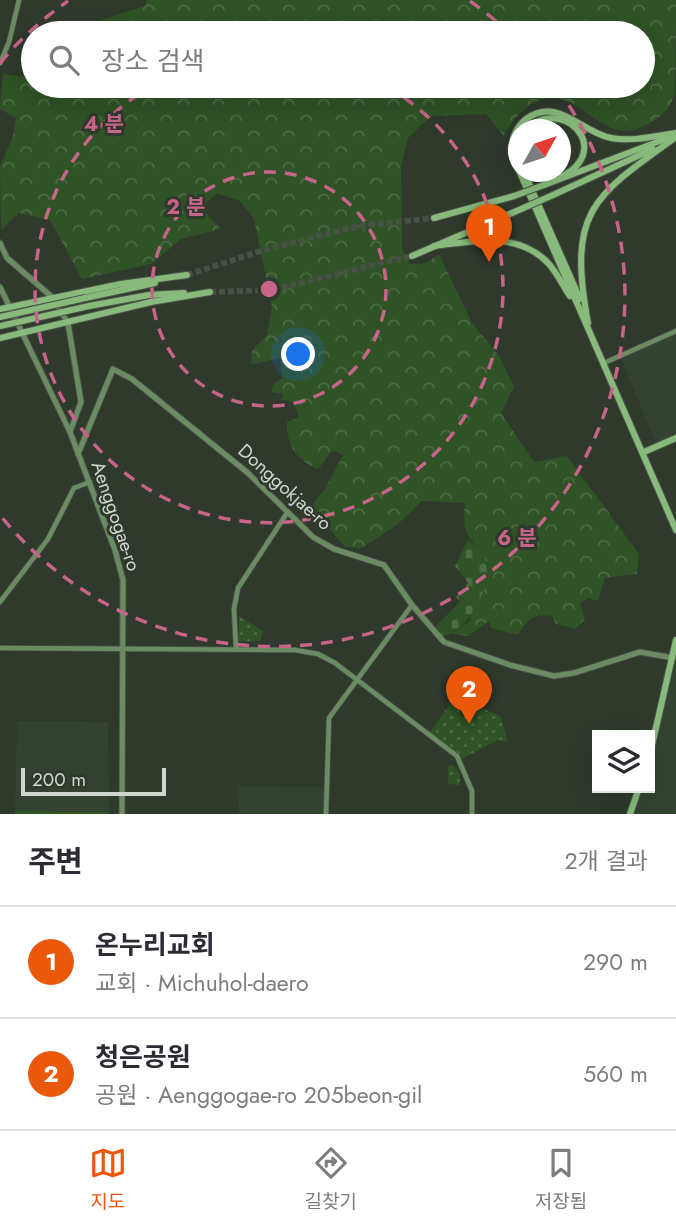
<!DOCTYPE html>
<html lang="ko">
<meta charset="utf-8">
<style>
:root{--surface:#fff;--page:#f7f7f7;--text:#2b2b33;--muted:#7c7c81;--line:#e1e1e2;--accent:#ea580c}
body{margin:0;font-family:Jost,"Noto Sans KR",sans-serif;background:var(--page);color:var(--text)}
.controls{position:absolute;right:21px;bottom:21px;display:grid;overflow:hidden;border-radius:0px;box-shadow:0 7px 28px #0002}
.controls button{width:63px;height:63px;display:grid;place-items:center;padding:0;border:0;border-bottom:2px solid var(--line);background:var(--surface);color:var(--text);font:35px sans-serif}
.compass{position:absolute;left:508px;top:119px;width:63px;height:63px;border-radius:50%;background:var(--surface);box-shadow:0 7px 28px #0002;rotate:50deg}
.scale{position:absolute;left:21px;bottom:18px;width:145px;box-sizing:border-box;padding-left:7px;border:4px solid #ced5cd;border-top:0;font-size:19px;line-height:24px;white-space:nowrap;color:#ced5cd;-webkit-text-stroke:5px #2f392c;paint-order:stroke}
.you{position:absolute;left:299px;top:355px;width:24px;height:24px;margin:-18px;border:5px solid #fff;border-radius:50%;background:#1a73e8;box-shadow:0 0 0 10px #1a73e833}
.badge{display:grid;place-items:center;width:46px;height:46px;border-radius:50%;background:var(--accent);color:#fff;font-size:23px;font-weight:700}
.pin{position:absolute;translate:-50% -58px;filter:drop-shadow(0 2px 4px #0008)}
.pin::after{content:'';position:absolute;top:37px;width:24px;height:21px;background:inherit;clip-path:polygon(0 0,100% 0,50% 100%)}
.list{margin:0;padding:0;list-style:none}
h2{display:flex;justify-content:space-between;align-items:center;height:91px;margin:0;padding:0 28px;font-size:30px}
h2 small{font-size:23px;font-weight:400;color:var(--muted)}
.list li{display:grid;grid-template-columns:46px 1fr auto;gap:21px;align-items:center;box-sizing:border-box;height:112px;padding:0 28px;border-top:2px solid var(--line)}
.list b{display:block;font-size:26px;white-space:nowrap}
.list p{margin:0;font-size:23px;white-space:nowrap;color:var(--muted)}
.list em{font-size:23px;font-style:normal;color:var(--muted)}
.icon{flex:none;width:38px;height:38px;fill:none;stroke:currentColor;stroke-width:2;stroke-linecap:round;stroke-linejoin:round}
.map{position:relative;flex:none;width:676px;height:814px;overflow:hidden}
.search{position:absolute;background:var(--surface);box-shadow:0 7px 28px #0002;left:21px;right:21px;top:21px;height:77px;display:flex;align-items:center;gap:18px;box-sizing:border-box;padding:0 24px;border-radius:38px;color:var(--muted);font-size:26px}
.sheet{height:315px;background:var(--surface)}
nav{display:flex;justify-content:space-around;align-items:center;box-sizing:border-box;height:98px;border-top:2px solid var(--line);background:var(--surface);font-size:19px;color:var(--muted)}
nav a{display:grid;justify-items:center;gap:4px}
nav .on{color:var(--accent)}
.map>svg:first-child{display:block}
.built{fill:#344331}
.forest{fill:url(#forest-crowns)}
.cemetery{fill:url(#cemetery-stones)}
.park{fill:url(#park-dots)}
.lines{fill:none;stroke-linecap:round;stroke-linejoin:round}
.secondary-tunnel{stroke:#475044;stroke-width:6;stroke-dasharray:6 3;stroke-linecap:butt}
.minor-casing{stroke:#4c5549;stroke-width:6}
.tertiary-casing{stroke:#4c5549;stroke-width:7}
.secondary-casing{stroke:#4c5549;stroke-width:8}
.minor{stroke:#6b8b63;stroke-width:4.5}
.tertiary{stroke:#6b8b63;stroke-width:5}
.secondary{stroke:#87ba7b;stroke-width:6}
.secondary-bridge-casing{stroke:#4c5549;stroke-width:8;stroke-linecap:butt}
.secondary-bridge{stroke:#87ba7b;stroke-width:6}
.ring{fill:none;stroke:#c76489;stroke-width:3.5;stroke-dasharray:12 9}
.labels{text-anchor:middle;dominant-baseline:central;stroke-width:6;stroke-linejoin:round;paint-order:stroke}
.street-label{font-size:19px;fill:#ced5cd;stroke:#2f392c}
.centre{fill:#c76489;stroke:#2f392c;stroke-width:3.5}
.ring-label{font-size:21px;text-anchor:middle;font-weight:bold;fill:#c76489;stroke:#2f392c;stroke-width:6;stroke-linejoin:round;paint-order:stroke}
</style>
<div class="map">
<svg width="676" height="814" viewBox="0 0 676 814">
<defs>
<pattern id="forest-crowns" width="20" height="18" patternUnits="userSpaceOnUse" patternTransform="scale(1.75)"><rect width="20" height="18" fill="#2f5226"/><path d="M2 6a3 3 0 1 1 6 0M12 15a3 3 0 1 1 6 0" fill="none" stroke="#4c6a44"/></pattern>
<pattern id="cemetery-stones" width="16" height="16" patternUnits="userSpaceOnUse" patternTransform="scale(1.75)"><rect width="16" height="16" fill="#2f5226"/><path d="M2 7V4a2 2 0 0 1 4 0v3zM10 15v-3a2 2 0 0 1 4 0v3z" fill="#4c6a44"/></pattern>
<pattern id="park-dots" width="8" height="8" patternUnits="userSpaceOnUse" patternTransform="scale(1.75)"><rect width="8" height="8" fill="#2f5226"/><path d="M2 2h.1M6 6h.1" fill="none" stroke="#4c6a44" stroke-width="1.8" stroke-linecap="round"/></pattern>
</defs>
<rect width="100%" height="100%" fill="#2f392c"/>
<g class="built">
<path d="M676 331V438L657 446 620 356Z"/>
<path d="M671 666 676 667V814H630L637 788H650V743Z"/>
<path d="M17 721 108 722 109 812 15 811Z"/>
<path d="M238 786 326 787V814H239Z"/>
</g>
<path class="forest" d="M147 0H676C676 23 676 71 675 92 671 108 663 116 650 123 610 147 592 108 563 100 536 92 515 115 504 136L486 114 431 116 408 138 401 166 402 248 410 264 426 263 439 254 472 323 499 356 514 387 501 413 534 462 567 456 639 554 637 574 605 578 598 601 588 598 580 604 585 619 575 629 556 624 552 616C533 613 527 620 518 635L491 628 489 621 468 636 451 634 470 621 483 552C464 537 463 527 465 503L422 501 397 525 360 549 344 546 329 528 311 517 315 509 314 502 325 489 343 455 333 450 318 469C297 461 286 445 287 422L299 417 293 402 281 400 283 394 271 392 274 383 282 379 280 358 251 365 252 350 267 335 272 307 254 219 240 201 217 193 201 208 221 229 181 239 151 264 82 279 50 220 19 213 1 230 0 166 13 136 16 118 0 109 3 74 28 77 33 75V86H643V33H77L101 20 145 6Z"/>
<path class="cemetery" d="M468 540 483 552 490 575C479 600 472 629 442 636L435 627 460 602 456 597 468 583 455 566Z"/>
<g class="park">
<path d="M239 616 263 631 260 641 238 642Z"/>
<path d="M450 704 466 715 474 705 500 716 508 742 498 740 460 760 429 733Z"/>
<path d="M453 765 460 774V785L448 784V766Z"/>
<path d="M15 811 109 812V814H15Z"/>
</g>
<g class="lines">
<g class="secondary-tunnel">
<path d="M187 275 264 250 358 226 434 218"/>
<path d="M210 292 271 290 412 256"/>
</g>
<g class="minor-casing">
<g id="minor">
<path d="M0 63 9 42 19 0"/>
<path d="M604 363 676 331"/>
<path d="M0 602 48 539 74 488 90 482"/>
<path d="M0 648 295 650 318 654 335 663 457 756 472 791V814"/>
<path d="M236 649 234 609 238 588 287 513"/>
<path d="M326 814 329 718 412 605"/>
</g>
</g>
<g class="tertiary-casing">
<g id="tertiary">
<path d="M0 243 7 258 52 297 68 323 81 402 70 432"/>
<path d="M0 287 70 432 115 550 123 580 122 814"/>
<path d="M78 454 113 369 132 379 248 473 313 537 334 549 384 565 412 605 444 642 510 665 554 676 574 673 640 652 673 658"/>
</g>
</g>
<g class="secondary-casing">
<g id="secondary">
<path d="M525 130C561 94 616 149 561 177"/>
<path d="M676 133C655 136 632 142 611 138 582 133 558 96 526 119 515 128 512 139 511 152L676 530"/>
<path d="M518 140V159"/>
<path d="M524 172 580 299"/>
<path d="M544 185 673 136"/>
<path d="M553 195 653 149"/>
<path d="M434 218 514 196"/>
<path d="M434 246C473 241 519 231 549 264 557 273 563 286 570 296"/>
<path d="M412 256 512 213"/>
<path d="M85 298 155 283"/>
<path d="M89 306 149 295 184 293"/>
<path d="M0 309 121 284 187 275"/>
<path d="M588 323C568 213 590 198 676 137"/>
<path d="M0 338 151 302 210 292"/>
<path d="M644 452 676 438"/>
<path d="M650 754 676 640"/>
<path d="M630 814 639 788"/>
</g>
</g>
<use href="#minor" class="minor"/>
<use href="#tertiary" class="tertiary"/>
<use href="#secondary" class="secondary"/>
<g class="secondary-bridge-casing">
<g id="secondary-bridge">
<path d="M514 196 544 185"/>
<path d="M512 213 553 195"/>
<path d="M0 317 85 298"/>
<path d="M0 326 89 306"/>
</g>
</g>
<use href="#secondary-bridge" class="secondary-bridge"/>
</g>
<g class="ring">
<circle cx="269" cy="289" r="117"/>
<path d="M386 86A234 234 0 1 1 152 86"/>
<path d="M0 63A351 351 0 0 1 68 1M470 1A351 351 0 0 1 508 32M557 88A351 351 0 0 1 0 515"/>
</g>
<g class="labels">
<g class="street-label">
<text transform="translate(285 487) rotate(42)">Donggokjae-ro</text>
<text transform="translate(116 516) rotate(71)">Aenggogae-ro</text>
</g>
</g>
<circle cx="269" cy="289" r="10" class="centre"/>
<g class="ring-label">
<text x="104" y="131">4 분</text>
<text x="186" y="214">2 분</text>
<text x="517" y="545">6 분</text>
</g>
</svg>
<div class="controls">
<button><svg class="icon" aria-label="layers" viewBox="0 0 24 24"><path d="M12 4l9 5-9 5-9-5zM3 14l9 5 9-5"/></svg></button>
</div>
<svg class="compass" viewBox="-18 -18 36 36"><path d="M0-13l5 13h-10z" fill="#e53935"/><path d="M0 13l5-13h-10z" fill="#7c7c81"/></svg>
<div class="scale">200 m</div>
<div class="you"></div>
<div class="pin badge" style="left:489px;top:262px">1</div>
<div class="pin badge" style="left:469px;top:724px">2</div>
<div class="search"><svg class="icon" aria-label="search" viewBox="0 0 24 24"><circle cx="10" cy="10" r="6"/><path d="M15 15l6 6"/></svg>장소 검색</div>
</div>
<section class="sheet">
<h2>주변<small>2개 결과</small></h2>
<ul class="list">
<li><span class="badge">1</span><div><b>온누리교회</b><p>교회 · Michuhol-daero</p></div><em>290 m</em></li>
<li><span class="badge">2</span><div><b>청은공원</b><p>공원 · Aenggogae-ro 205beon-gil</p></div><em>560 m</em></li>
</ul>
</section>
<nav>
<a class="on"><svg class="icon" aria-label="map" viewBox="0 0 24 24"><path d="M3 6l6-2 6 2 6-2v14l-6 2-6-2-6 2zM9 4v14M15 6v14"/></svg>지도</a>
<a><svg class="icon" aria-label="directions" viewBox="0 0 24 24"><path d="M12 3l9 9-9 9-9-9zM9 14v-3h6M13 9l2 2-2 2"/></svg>길찾기</a>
<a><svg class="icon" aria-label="saved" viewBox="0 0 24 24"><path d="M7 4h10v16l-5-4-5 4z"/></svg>저장됨</a>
</nav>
